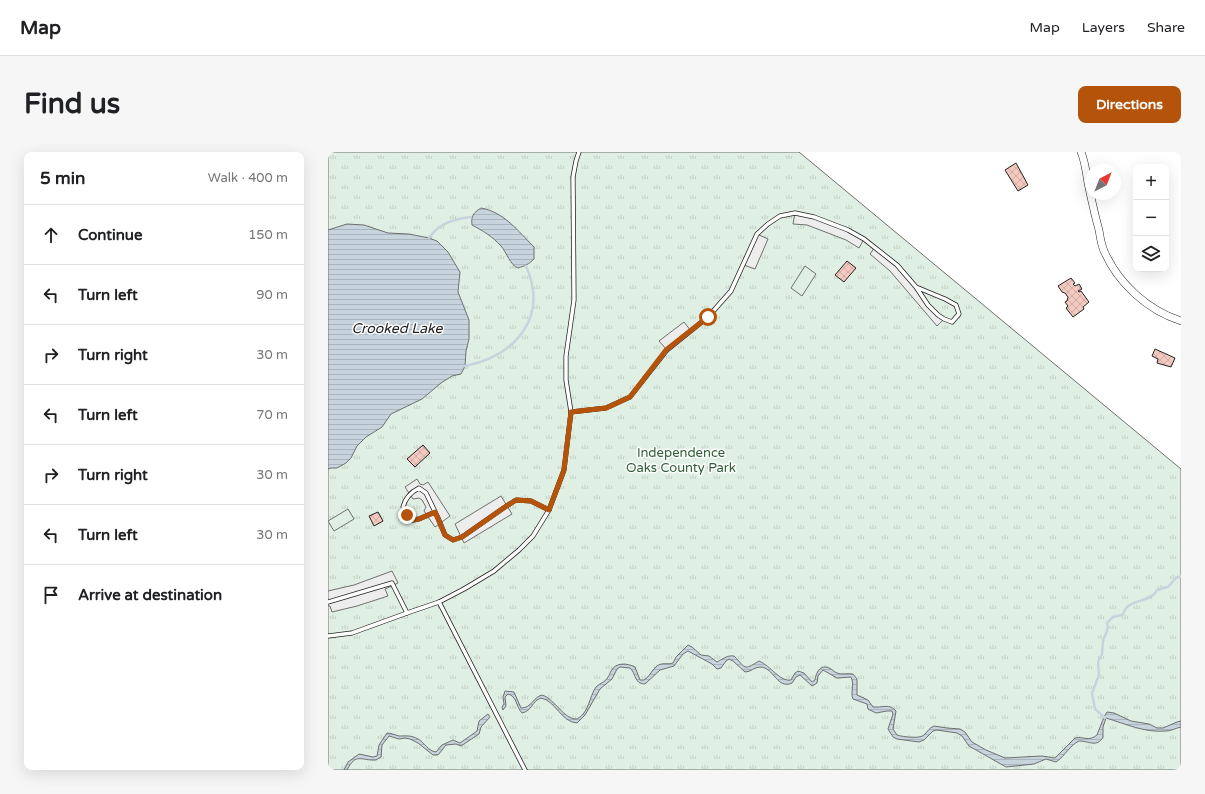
<!DOCTYPE html>
<meta charset="utf-8">
<style>
:root{--surface:#fff;--page:#f6f6f6;--text:#202124;--muted:#757577;--line:#e0e0e0;--accent:#b45309}
body{margin:0;font-family:"Varela Round",sans-serif;background:var(--page);color:var(--text)}
.controls{position:absolute;right:12px;top:12px;display:grid;overflow:hidden;border-radius:8px;box-shadow:0 4px 16px #0002}
.controls button{width:36px;height:36px;display:grid;place-items:center;padding:0;border:0;border-bottom:1px solid var(--line);background:var(--surface);color:var(--text);font:20px sans-serif}
.compass{position:absolute;left:757px;top:12px;width:36px;height:36px;border-radius:50%;background:var(--surface);box-shadow:0 4px 16px #0002;rotate:42deg}
.stop{position:absolute;width:12px;height:12px;margin:-9px;border:3px solid #b45309;border-radius:50%;background:#fff}
.stop.end{background:#b45309;border-color:#fff;box-shadow:0 1px 4px #0008}
.list{margin:0;padding:0;list-style:none}
h2{display:flex;justify-content:space-between;align-items:center;height:52px;margin:0;padding:0 16px;font-size:17px}
h2 small{font-size:13px;font-weight:400;color:var(--muted)}
.list li{display:grid;grid-template-columns:26px 1fr auto;gap:12px;align-items:center;box-sizing:border-box;height:60px;padding:0 16px;border-top:1px solid var(--line)}
.list b{display:block;font-size:15px;white-space:nowrap}
.list em{font-size:13px;font-style:normal;color:var(--muted)}
.icon{flex:none;width:22px;height:22px;fill:none;stroke:currentColor;stroke-width:2;stroke-linecap:round;stroke-linejoin:round}
.map{position:relative;flex:none;width:853px;height:618px;overflow:hidden;border-radius:8px}
header{display:flex;align-items:center;gap:24px;box-sizing:border-box;height:56px;padding:0 20px;background:var(--surface);border-bottom:1px solid var(--line)}
header strong{font-size:19px}
nav{display:flex;gap:22px;margin-inline-start:auto;font-size:14px}
.intro{display:flex;align-items:center;justify-content:space-between;box-sizing:border-box;height:96px;padding:0 24px}
h1{margin:0;font-size:28px}
.button{padding:10px 18px;border-radius:8px;background:var(--accent);color:#fff;font-size:14px;font-weight:700}
main{display:flex;gap:24px;padding:0 24px}
aside{flex:1;background:var(--surface);border-radius:8px;box-shadow:0 4px 16px #0002}
.map>svg:first-child{display:block}
.park{fill:url(#park-tufts);stroke:#6f6f6f}
.pitch{fill:#e0efe3;stroke:#6f6f6f}
.parking{fill:#ededed;stroke:#6f6f6f}
.water{fill:url(#water-rules);stroke:#6f6f6f}
.lines{fill:none;stroke-linecap:round;stroke-linejoin:round}
.stream{stroke:#c7d3dd;stroke-width:2.5}
.building{fill:url(#building-cross-hatch);stroke:#222}
.lane-casing{stroke:#222;stroke-width:5}
.street-casing{stroke:#222;stroke-width:8}
.lane{stroke:#fff;stroke-width:3.5}
.street{stroke:#fff;stroke-width:7}
.route{stroke:#b45309;stroke-width:5}
.labels{text-anchor:middle;dominant-baseline:central;stroke-width:3;stroke-linejoin:round;paint-order:stroke}
.park-label{font-size:13px;fill:#2f5e38;stroke:#fff}
.water-label{font-size:14px;font-style:italic;fill:#222;stroke:#fff}
</style>
<header>
<strong>Map</strong>
<nav><a>Map</a><a>Layers</a><a>Share</a></nav>
</header>
<div class="intro"><h1>Find us</h1><a class="button">Directions</a></div>
<main>
<aside>
<h2>5 min<small>Walk · 400 m</small></h2>
<ul class="list">
<li><svg class="icon" aria-label="ahead" viewBox="0 0 24 24"><path d="M12 20V5M6 11l6-6 6 6"/></svg><div><b>Continue</b></div><em>150 m</em></li>
<li><svg class="icon" aria-label="left" viewBox="0 0 24 24"><path d="M17 20v-9H6M10 6l-5 5 5 5"/></svg><div><b>Turn left</b></div><em>90 m</em></li>
<li><svg class="icon" aria-label="right" viewBox="0 0 24 24"><path d="M7 20v-9h11M14 6l5 5-5 5"/></svg><div><b>Turn right</b></div><em>30 m</em></li>
<li><svg class="icon" aria-label="left" viewBox="0 0 24 24"><path d="M17 20v-9H6M10 6l-5 5 5 5"/></svg><div><b>Turn left</b></div><em>70 m</em></li>
<li><svg class="icon" aria-label="right" viewBox="0 0 24 24"><path d="M7 20v-9h11M14 6l5 5-5 5"/></svg><div><b>Turn right</b></div><em>30 m</em></li>
<li><svg class="icon" aria-label="left" viewBox="0 0 24 24"><path d="M17 20v-9H6M10 6l-5 5 5 5"/></svg><div><b>Turn left</b></div><em>30 m</em></li>
<li><svg class="icon" aria-label="arrive" viewBox="0 0 24 24"><path d="M6 21V4h12l-3 4 3 4H6"/></svg><div><b>Arrive at destination</b></div></li>
</ul>
</aside>
<div class="map">
<svg width="853" height="618" viewBox="0 0 853 618">
<defs>
<pattern id="park-tufts" width="24" height="20" patternUnits="userSpaceOnUse"><rect width="24" height="20" fill="#e0efe3"/><path d="M3 7l-1-3M5 7V3M7 7l1-3M15 17l-1-3M17 17v-4M19 17l1-3" fill="none" stroke="#c0cdc2"/></pattern>
<pattern id="water-rules" width="6" height="5" patternUnits="userSpaceOnUse"><rect width="6" height="5" fill="#c7d3dd"/><path d="M0 2.5h6" fill="none" stroke="#abb5bd"/></pattern>
<pattern id="building-cross-hatch" width="8" height="8" patternUnits="userSpaceOnUse"><rect width="8" height="8" fill="#f3c9c0"/><path d="M0 0l8 8M0 8l8-8" fill="none" stroke="#d0aca5"/></pattern>
</defs>
<rect width="100%" height="100%" fill="#fff"/>
<path class="park" d="M0 0H471L853 317V618H0Z"/>
<g class="pitch">
<path d="M477 114 488 122 474 144 463 136Z"/>
<path d="M20 357 26 367 6 379 0 369Z"/>
</g>
<g class="parking">
<path d="M467 61 502 71 536 87 531 96 518 88 500 81 479 73 465 72Z"/>
<path d="M429 82 440 87 427 117 416 113Z"/>
<path d="M547 95 569 113 600 153 616 167 609 174 562 119 542 102Z"/>
<path d="M356 170 363 179 339 198 331 189Z"/>
<path d="M89 327 92 332 95 333 100 330 122 364 107 375 96 359 98 355 94 348 91 346 85 347 77 335Z"/>
<path d="M173 344 184 362 136 391 127 372Z"/>
<path d="M64 419 70 431 57 437 60 444 29 454 4 460 2 454H0V439L26 433Z"/>
</g>
<g class="water">
<path d="M153 56C176 60 190 79 206 95V107C201 112 197 114 190 116 182 113 179 101 173 94 164 84 155 79 144 73 143 64 145 61 153 56Z"/>
<path d="M19 72 36 73 60 81 81 82 101 86 109 89 120 100 132 120 130 140 141 168V187L138 199 137 214 133 222 124 224 113 231 94 247 63 262 54 275 38 285 29 294 23 306 18 311 9 316H3L0 317V78Z"/>
<path d="M360 493 364 495 373 503 381 504 389 510C395 507 399 503 406 504 418 516 415 519 431 509 443 514 452 530 463 528L467 521 470 519 476 521 484 530 487 528C488 521 492 512 501 516 504 517 506 520 509 521 513 523 520 521 525 522L529 527V543L540 548 545 555C554 556 562 551 568 559L565 577 569 583C575 585 592 587 596 583 600 579 601 576 606 574L619 576 632 577 637 580 644 590 658 598 677 606 714 604 727 606 747 586C755 584 761 590 769 583L776 565 779 560 786 561 803 569 821 572 829 576H835L849 570 853 569V575C848 576 843 579 838 579 817 581 798 572 778 566L775 575V585C769 596 761 589 751 589 742 593 737 604 728 610L718 607 706 612 678 615 641 594 634 584 629 581 609 578 605 579 596 588 591 590 569 587 565 585 560 577 565 562 564 559H559L548 561 540 557 539 552 525 547C522 540 527 533 523 525L509 526 495 518 490 524 489 531 484 534 472 523 468 525 464 531C449 538 446 515 432 515 426 515 423 520 417 520L405 509 401 507 398 509 393 516 389 517 384 512 360 499 355 502 346 514 332 518 317 532C306 532 308 521 302 516L292 515 289 517 284 527 272 537 257 563 249 571C233 570 228 549 213 546 204 549 204 559 194 561 188 555 189 544 180 542L177 545 178 554 175 558 174 555 176 552 175 545 177 539 186 540 193 556C204 556 205 545 214 543 227 547 236 568 249 567 261 561 261 545 268 535 272 531 278 530 280 525 281 524 282 521 283 519 288 510 299 511 307 515L312 528H316C322 525 324 517 329 514 334 510 340 513 345 511L348 505Z"/>
<path d="M160 562 162 565 153 575 151 582 133 594 128 592 118 593 110 603H105L90 591 82 587 77 586 71 587 61 584 54 593 53 605 48 608C33 609 28 600 19 618H16L20 610 31 602 45 605 49 604 51 593 59 581C63 581 67 583 71 584 78 584 83 583 90 587 97 591 100 599 108 600L114 593 125 588 132 591 149 579 151 569Z"/>
</g>
<g class="lines">
<g class="stream">
<path d="M101 86C111 71 126 67 143 65"/>
<path d="M137 214C187 204 221 166 198 114"/>
<path d="M777 566 767 557 764 541 771 523 770 510 774 502 775 489 780 476 779 471 785 465 794 463C796 461 797 457 799 455 808 447 824 449 829 438L840 435 848 426 853 424"/>
</g>
</g>
<g class="building">
<path d="M688 11 700 33 690 39 677 18Z"/>
<path d="M519 109 528 116 516 130 507 123Z"/>
<path d="M743 126 747 131 745 132 747 134 751 132 754 137 750 139 751 140 753 139 761 150 755 155 756 157 745 165 738 156 740 154 737 150 739 149 740 145 737 141 734 140 730 134Z"/>
<path d="M827 197 847 206 843 215 829 211 830 207 824 204Z"/>
<path d="M95 293 102 301 87 315 79 307Z"/>
<path d="M50 360 55 369 46 374 41 364Z"/>
</g>
<g class="lines">
<g class="lane-casing">
<g id="lane">
<path d="M243 260 278 256 302 245 339 198 380 165 403 139 429 82 440 72 452 64 467 61 486 65 520 78 536 87 569 113 588 135 600 153 610 163 616 167 624 170 631 162 628 153 617 147 588 135"/>
<path d="M107 360 91 367 85 368 79 363 75 355C77 347 83 340 91 336L98 341 110 366 117 383 125 388 134 385 177 355 188 348 203 349 221 358"/>
<path d="M0 450 64 431 79 461"/>
<path d="M111 450 197 618"/>
<path d="M0 484 24 481 79 461 111 450 136 437 166 419 191 398 205 384 221 358 236 318 243 260 238 228V204L246 148 245 25 248 9 251 0"/>
</g>
</g>
<g class="street-casing">
<path id="street" d="M753 0C758 12 758 23 761 36 764 50 767 64 771 78 772 84 773 92 776 99 790 131 819 158 853 169"/>
</g>
<use href="#lane" class="lane"/>
<use href="#street" class="street"/>
</g>
<g class="lines">
<path class="route" d="M79 363 85 368 91 367 107 360 117 383 125 388 134 385 177 355 188 348 203 349 221 358 236 318 243 260 278 256 302 245 338 198 380 165"/>
</g>
<g class="labels">
<g class="park-label">
<text x="353" y="301">Independence<tspan x="353" dy="15">Oaks County Park</tspan></text>
</g>
<g class="water-label">
<text x="69" y="176">Crooked Lake</text>
</g>
</g>
</svg>
<div class="controls">
<button>+</button>
<button>−</button>
<button><svg class="icon" aria-label="layers" viewBox="0 0 24 24"><path d="M12 4l9 5-9 5-9-5zM3 14l9 5 9-5"/></svg></button>
</div>
<svg class="compass" viewBox="-18 -18 36 36"><path d="M0-13l5 13h-10z" fill="#e53935"/><path d="M0 13l5-13h-10z" fill="#757577"/></svg>
<div class="stop" style="left:380px;top:165px"></div>
<div class="stop end" style="left:79px;top:363px"></div>
</div>
</main>
